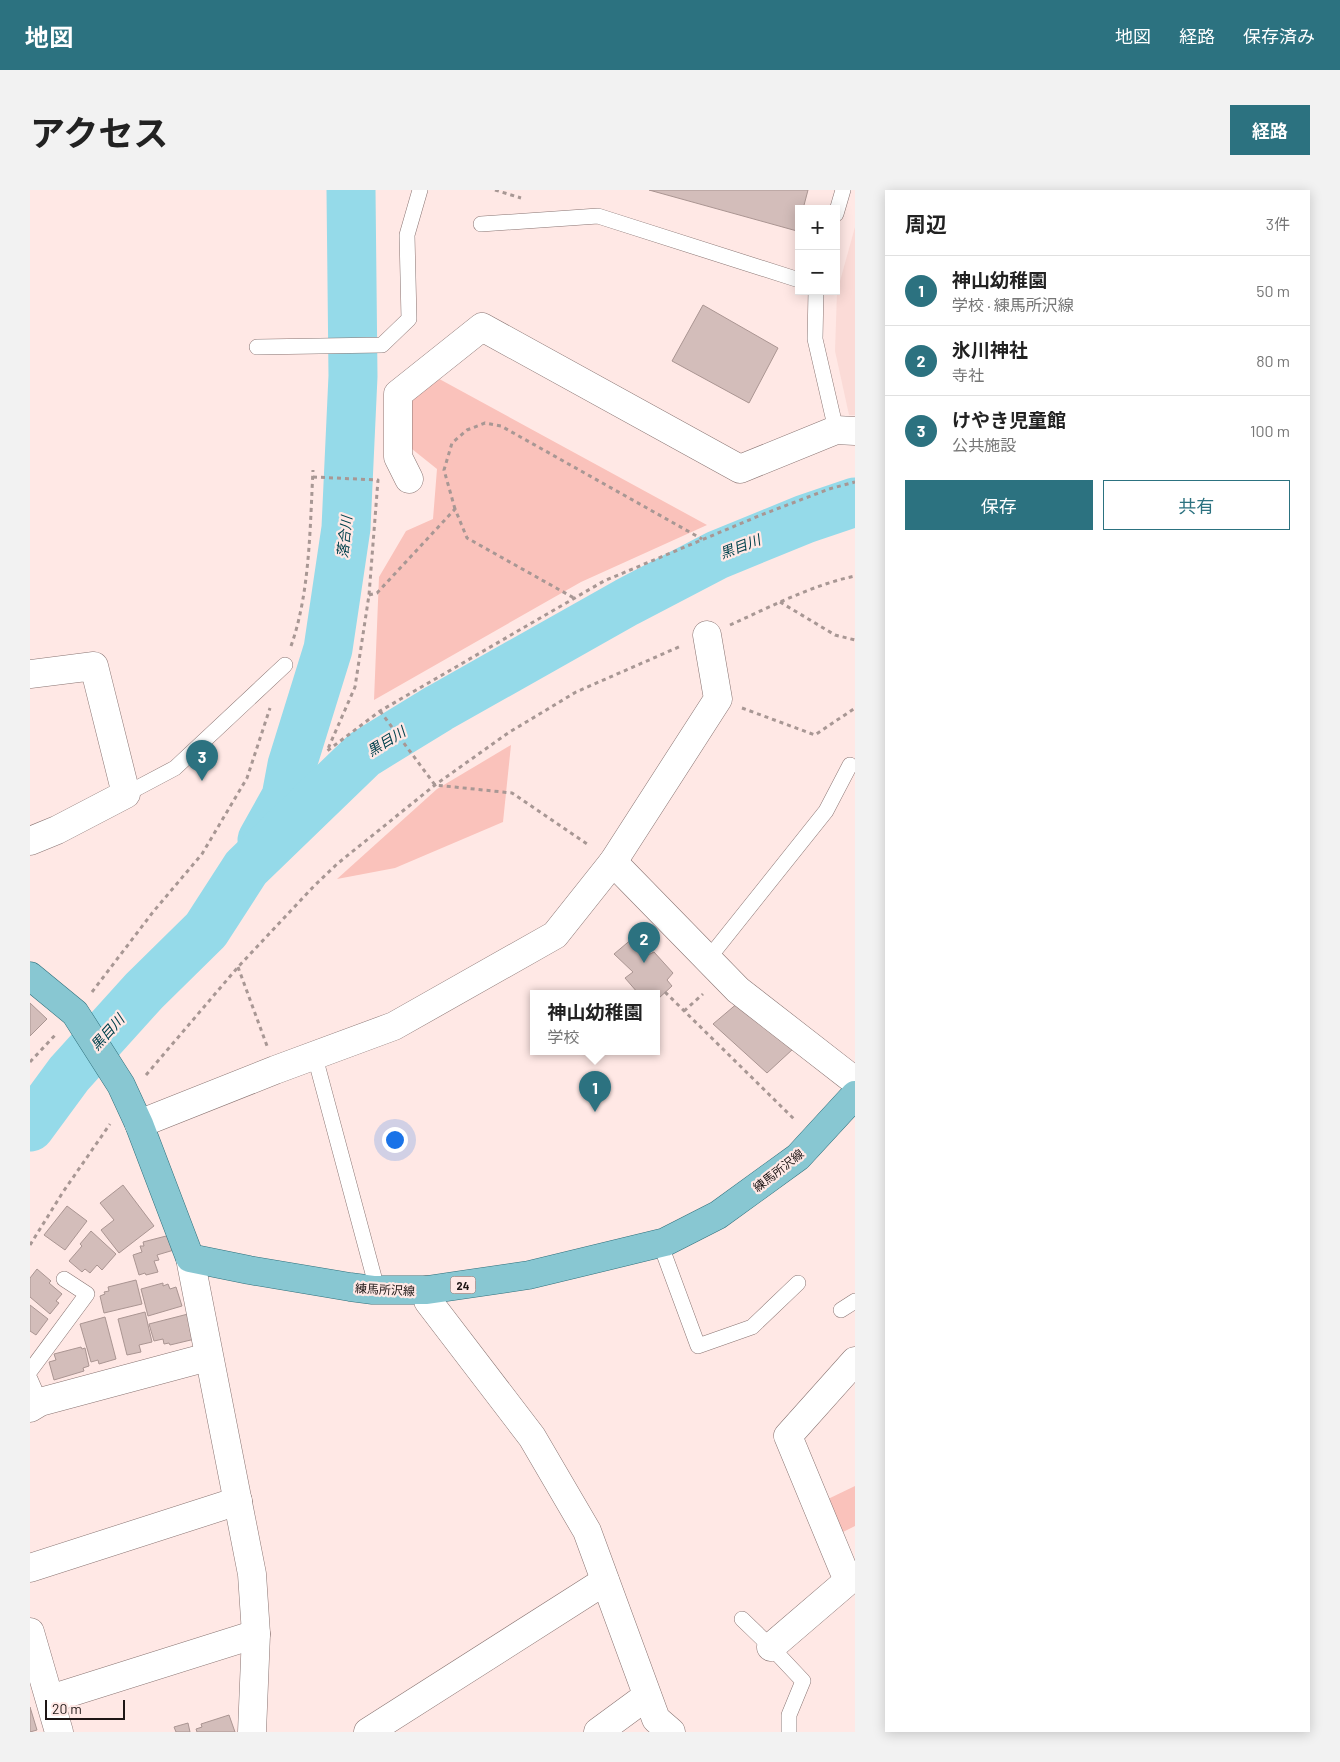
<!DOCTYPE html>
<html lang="ja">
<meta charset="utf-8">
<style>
:root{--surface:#fff;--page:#f2f2f2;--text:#222;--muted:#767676;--line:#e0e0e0;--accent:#2c7280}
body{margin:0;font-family:Barlow,"Noto Sans JP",sans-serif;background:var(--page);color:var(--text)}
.controls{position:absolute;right:15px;top:15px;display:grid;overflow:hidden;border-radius:0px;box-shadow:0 2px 12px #0003}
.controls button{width:45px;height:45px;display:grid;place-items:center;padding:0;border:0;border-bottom:1px solid var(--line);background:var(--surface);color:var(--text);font:25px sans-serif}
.scale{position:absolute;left:15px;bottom:12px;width:80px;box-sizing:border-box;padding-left:5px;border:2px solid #1e1615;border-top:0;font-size:14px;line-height:18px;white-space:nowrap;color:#1e1615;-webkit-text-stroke:4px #ffe8e5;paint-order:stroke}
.you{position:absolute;left:364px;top:949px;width:18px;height:18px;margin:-12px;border:4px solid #fff;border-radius:50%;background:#1a73e8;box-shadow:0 0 0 8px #1a73e833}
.badge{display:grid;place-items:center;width:32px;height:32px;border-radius:50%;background:var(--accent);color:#fff;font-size:16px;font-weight:700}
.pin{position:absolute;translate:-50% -41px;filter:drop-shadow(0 1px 2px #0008)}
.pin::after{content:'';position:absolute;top:26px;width:18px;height:15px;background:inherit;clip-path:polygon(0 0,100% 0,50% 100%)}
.popup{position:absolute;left:500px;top:800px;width:130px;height:65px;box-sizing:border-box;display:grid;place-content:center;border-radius:0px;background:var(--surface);filter:drop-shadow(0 1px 4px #0005);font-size:16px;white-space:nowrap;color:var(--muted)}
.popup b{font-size:19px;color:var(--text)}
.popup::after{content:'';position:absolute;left:50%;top:100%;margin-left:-10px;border:10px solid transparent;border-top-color:var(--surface)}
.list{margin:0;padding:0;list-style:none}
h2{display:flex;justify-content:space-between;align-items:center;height:65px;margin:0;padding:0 20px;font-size:21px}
h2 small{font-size:16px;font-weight:400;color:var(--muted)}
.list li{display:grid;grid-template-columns:32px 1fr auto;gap:15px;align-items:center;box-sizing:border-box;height:70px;padding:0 20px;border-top:1px solid var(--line)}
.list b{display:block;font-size:19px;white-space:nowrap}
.list p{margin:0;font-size:16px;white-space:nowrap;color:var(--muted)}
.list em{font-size:16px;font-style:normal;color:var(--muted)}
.actions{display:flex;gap:10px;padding:15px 20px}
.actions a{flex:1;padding:11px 0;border:1px solid var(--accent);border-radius:0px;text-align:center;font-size:18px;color:var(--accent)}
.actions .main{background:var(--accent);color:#fff}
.map{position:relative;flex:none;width:825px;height:1542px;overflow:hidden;border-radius:0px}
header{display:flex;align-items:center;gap:30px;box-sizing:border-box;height:70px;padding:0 25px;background:var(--accent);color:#fff}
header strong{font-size:24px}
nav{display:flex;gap:28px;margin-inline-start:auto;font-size:18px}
.intro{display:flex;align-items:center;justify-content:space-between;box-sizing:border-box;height:120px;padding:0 30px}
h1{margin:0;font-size:35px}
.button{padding:12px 22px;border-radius:0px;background:var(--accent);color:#fff;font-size:18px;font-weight:700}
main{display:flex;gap:30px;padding:0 30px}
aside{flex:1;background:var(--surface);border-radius:0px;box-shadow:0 2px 12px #0003}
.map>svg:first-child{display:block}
.built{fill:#fbdbd7}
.green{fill:#fac2bb}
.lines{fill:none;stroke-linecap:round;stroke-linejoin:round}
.river{stroke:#95dae9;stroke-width:49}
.building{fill:#d3bdba;stroke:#aa9592}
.lane-casing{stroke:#897472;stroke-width:16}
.street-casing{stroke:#897472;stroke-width:29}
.primary-casing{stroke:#30707c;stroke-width:29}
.path{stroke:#a89794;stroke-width:3;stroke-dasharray:4 4;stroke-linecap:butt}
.lane{stroke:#fff;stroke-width:15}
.street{stroke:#fff;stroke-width:28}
.primary{stroke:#88c7d2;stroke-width:28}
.labels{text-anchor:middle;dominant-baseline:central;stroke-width:4.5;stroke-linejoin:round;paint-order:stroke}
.shield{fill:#ffe8e5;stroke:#625553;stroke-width:1}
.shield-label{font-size:11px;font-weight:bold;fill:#1e1615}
.street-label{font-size:12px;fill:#1e1615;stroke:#ffe8e5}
.water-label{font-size:14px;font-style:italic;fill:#00424d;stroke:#ffe8e5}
</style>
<header>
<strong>地図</strong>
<nav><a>地図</a><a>経路</a><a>保存済み</a></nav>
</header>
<div class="intro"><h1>アクセス</h1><a class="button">経路</a></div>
<main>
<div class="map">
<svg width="825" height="1542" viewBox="0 0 825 1542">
<rect width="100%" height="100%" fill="#ffe8e5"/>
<path class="built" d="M825 37V225H819L805 161 807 102Z"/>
<g class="green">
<path d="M402 185 677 335 551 392 344 510 349 387 376 341 403 329 407 279 382 259 379 205Z"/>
<path d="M481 555 473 632 365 678 307 689 407 599Z"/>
<path d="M825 1296V1336L811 1343 798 1309Z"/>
</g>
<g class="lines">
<g class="river">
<path d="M232 650 256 607 262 575 298 459 316 338 323 186 321 0"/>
<path d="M0 937 39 884 114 801 176 740 216 678 334 564 409 518 597 412 687 365 775 329 825 312"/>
</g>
</g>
<g class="building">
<path d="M619 0H778L773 19H769V34L767 41Z"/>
<path d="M673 115 748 158 719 213 642 171Z"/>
<path d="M603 748 618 765 624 762 643 783 637 790 642 796 628 809 626 803H608L595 788 603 782 584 764Z"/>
<path d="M709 812 763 859 737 883 683 834Z"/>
<path d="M0 813 17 829 0 846Z"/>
<path d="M93 995 124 1036 89 1063 71 1040 84 1030 70 1013Z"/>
<path d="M37 1016 57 1031 35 1060 14 1045Z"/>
<path d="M61 1041 86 1064 72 1080 67 1075 60 1083 55 1079 52 1082 39 1071 52 1056 50 1054Z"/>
<path d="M140 1045 144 1060 127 1065 129 1070 124 1071 128 1082 116 1085 115 1083 109 1085 103 1065 112 1062 110 1056H114L113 1052Z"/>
<path d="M7 1079 21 1091 19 1093 32 1104 26 1111 29 1113 20 1124 0 1107V1088Z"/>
<path d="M106 1090 112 1114 74 1123 70 1106 75 1104 74 1102 79 1101 78 1097Z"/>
<path d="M133 1093V1096L138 1094 140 1099 146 1097 152 1116 118 1126 111 1099Z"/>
<path d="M0 1115 18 1129 6 1145 0 1141Z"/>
<path d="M115 1122 122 1152 109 1155 111 1162 97 1165 88 1129Z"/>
<path d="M158 1124 165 1149 140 1155 139 1153 134 1154 133 1149 124 1151 119 1134Z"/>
<path d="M75 1127 86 1169 69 1174 68 1170 61 1172 50 1134Z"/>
<path d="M51 1157 52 1159 55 1158 59 1176 53 1178 54 1181 24 1190 19 1172 26 1170 24 1164Z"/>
<path d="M0 1517 7 1540 0 1542Z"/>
<path d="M199 1525 205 1542H167L166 1539 172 1537 171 1534Z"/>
<path d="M158 1533 160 1542H146L144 1537Z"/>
</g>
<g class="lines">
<g class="lane-casing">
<g id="lane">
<path d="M806 24 813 0"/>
<path d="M451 34 568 26 769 90"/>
<path d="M786 101 785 149 806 240"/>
<path d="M227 157 352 155 379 129 377 45 390 0"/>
<path d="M96 604 145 578 255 475"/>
<path d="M678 769 796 621 820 575"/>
<path d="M285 867 345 1091 343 1100"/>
<path d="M630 1053 668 1156 722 1137 768 1093"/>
<path d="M811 1120 825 1111"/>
<path d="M0 1181 57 1104 34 1089"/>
<path d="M0 1189 10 1212"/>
<path d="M712 1429 741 1457 773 1491 759 1525V1542"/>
</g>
</g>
<g class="street-casing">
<g id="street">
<path d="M379 289 368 267V204L452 137 710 279 806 240 825 241"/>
<path d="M0 484 64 476 96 604 27 640 0 651"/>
<path d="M583 672 708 800 825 891"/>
<path d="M109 934 245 880 364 836 525 745 583 672 688 509 677 445"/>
<path d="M160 1068 222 1384 226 1444 222 1542"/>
<path d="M397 1100 398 1111 502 1247 557 1341 626 1529 641 1542"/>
<path d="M0 1218 10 1212 178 1167"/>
<path d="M0 1378 208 1311"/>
<path d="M0 1442 29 1542"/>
<path d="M741 1457 818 1391 758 1246 825 1171"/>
<path d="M20 1509 226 1444"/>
<path d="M338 1542 575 1391"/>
<path d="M568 1542 617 1506"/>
</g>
</g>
<g class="primary-casing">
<path id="primary" d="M0 786 45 823 91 895 109 934 160 1068 219 1080 320 1097 343 1100H397L499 1085 635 1052 688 1025 768 967 825 905"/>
</g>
<g class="path">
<path d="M465 0 491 8"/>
<path d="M283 287 348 290 339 405 325 497 297 561 350 521 574 391 731 325 799 299 825 292"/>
<path d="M425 319 414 280 422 253 437 240 455 233 471 236 672 349"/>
<path d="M339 405 347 403 425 319 437 348 544 408"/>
<path d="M750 412 805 445 825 450"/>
<path d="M700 435C740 417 782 395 825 386"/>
<path d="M261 456C280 403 280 336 283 280"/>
<path d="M712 518 785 545 825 518"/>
<path d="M350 521 405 595 482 603 560 656"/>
<path d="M208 777 237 856"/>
<path d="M62 802 123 722 172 664 217 588 240 518"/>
<path d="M635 802 765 930"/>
<path d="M654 821 673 804"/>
<path d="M0 872 27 843"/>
<path d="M116 885 208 777 284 696 307 674 405 595 478 543 546 502 651 456"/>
<path d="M0 1055 33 1002 80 934"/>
</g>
<use href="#lane" class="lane"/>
<use href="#street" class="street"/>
<use href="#primary" class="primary"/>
</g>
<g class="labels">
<rect class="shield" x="420.5" y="1086.5" width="25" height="17" rx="4"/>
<g class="shield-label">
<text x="433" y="1095">24</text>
</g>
<g class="street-label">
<text transform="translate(748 980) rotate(-38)">練馬所沢線</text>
<text transform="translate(355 1099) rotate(3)">練馬所沢線</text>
</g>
<g class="water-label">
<text transform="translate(314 347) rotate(-84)">落合川</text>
<text transform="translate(710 356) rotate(-21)">黒目川</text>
<text transform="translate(356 551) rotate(-32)">黒目川</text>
<text transform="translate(77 842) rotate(-48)">黒目川</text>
</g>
</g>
</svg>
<div class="controls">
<button>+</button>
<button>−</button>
</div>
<div class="scale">20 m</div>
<div class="you"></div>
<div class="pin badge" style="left:565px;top:922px">1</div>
<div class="popup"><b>神山幼稚園</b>学校</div>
<div class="pin badge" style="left:614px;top:773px">2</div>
<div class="pin badge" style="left:172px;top:591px">3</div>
</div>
<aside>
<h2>周辺<small>3件</small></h2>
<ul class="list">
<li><span class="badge">1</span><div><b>神山幼稚園</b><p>学校 · 練馬所沢線</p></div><em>50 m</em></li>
<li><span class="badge">2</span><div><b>氷川神社</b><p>寺社</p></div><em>80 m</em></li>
<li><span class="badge">3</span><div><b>けやき児童館</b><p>公共施設</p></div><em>100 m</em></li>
</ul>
<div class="actions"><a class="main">保存</a><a>共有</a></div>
</aside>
</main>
